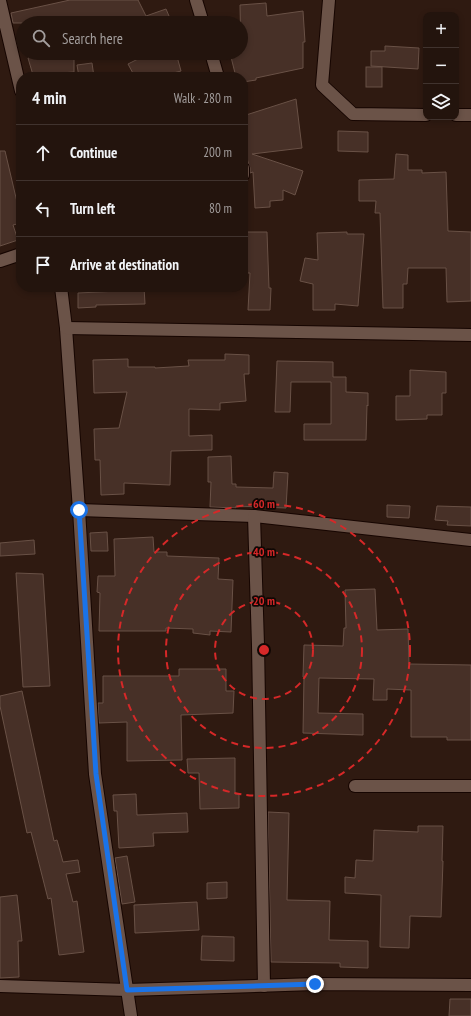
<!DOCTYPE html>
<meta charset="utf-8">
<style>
:root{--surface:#23140d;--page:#2f211b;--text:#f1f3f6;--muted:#a39e9d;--line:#40332e}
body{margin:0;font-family:"PT Sans Narrow",sans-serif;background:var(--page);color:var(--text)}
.controls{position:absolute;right:12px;top:12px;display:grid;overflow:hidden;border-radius:8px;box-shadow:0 2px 6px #0003}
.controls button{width:36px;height:36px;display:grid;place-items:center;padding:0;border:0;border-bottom:1px solid var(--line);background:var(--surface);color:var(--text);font:20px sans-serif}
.stop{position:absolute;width:12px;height:12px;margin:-9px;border:3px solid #1a73e8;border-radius:50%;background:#fff}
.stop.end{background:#1a73e8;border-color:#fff;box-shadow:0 1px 4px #0008}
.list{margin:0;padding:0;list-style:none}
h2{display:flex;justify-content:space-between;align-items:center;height:52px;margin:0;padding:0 16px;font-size:17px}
h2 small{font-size:13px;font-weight:400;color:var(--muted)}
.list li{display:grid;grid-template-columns:26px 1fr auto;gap:12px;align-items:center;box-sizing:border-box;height:56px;padding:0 16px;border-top:1px solid var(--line)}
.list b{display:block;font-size:15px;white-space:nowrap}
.list em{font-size:13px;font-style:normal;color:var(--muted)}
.icon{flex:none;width:22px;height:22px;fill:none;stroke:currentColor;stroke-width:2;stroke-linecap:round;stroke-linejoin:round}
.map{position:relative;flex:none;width:471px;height:1016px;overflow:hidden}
.search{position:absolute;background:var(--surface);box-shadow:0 2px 6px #0003;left:16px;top:16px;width:232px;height:44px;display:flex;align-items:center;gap:10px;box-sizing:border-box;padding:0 14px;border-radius:22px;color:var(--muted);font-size:15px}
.panel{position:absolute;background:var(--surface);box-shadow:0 2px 6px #0003;left:16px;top:72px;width:232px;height:220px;border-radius:16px}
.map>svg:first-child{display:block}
.building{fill:#473027;stroke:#695146}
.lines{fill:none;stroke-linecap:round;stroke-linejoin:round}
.street-casing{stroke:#160501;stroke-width:14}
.street{stroke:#6b5348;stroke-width:12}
.route{stroke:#1a73e8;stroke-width:5}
.ring{fill:none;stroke:#d62828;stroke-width:2;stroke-dasharray:7 5}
.centre{fill:#d62828;stroke:#100704;stroke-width:2}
.ring-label{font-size:12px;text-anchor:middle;font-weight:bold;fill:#d62828;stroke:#100704;stroke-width:3.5;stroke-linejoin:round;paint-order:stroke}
</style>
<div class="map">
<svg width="471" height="1016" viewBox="0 0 471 1016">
<rect width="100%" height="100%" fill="#2f1a11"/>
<g class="building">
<path d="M70 0H138L146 16 166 9 172 23H13L11 13Z"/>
<path d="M266 3 267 16 303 11 305 42H303V68L256 78V80L243 82V77H236L230 53H241L240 5Z"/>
<path d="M385 46 419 48 418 69 371 66V51H385Z"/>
<path d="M162 53H176L181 71 158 77H135L128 64 146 55 147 57Z"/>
<path d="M74 55V72L33 75 28 58 35 56Z"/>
<path d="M92 63 94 77H79L77 65Z"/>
<rect x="366" y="67" width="16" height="20"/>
<path d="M296 99 302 148 252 154 303 171 295 195 283 190V200L270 201V207L255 208 253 172 250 173V168L248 162 243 143V116Z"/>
<path d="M338 131 368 132V152L338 151Z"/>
<path d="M0 151H5L17 202 21 213V223L13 225 18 240 0 246Z"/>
<path d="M396 154 408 155V170H422V173L446 172 448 231 471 232V301L447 302 446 268H408L407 284H403V308H383L380 213H375L376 201H359V180L394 179Z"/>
<path d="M243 232H267L269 288H271L270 310H248L250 273H244Z"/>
<path d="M347 232V234H364L358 306 335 304V310H313V284L300 281 305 258 318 260 317 233Z"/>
<path d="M119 287H144L145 304 96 305V307L78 308V293L119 291Z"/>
<path d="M225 354 249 355V374H244L246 401 220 403V410L189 409V436L212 435V450L171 451 170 485 124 483V494L101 495 100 460H95L94 429 119 428 127 392 94 393 93 360 128 359V367H155V368L189 366 188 360H225Z"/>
<path d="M277 361 333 362V377H346V392L368 393V406L367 405 366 440H304V424H331V382H291L290 412H275Z"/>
<path d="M410 370 446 372V393H442V415H427V419L396 420V396H410Z"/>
<path d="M231 456 232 484H236V487L273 488 274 472 288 473 286 508 236 506V508L210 507 211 482H208V457Z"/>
<path d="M387 505 410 506 409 518 387 517Z"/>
<path d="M437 506 471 507V526L447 525 448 521 435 520Z"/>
<path d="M107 532 108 551H91L90 533Z"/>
<path d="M153 537 154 552H167V556L219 558 218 579 233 580 231 632 210 631V635L193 633V629L166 628V631H99L100 593 97 592 98 576H115L114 539Z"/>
<path d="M34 540 35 554 0 556V543Z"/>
<path d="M16 573 43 574 50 686 23 687Z"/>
<path d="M375 589 377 630 408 629 409 664 471 665V740H447V737H411V690L387 689V700H373L374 679 319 678 318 713 363 714V735L303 733 304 677H303L304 645 343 646 344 628H346L345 590Z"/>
<path d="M179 669H226V691H234L233 713 181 715 182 760 127 761V722L99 723 98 703H103V676H179Z"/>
<path d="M22 691 54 841 57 840 63 862 78 860 80 872 66 874 73 902 77 901 84 952 59 955 51 898 48 899 31 832 27 833 0 706V696Z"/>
<path d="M235 758V794H239V808L200 809 199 773H188L187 759Z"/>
<path d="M136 794 137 815 187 813 188 832 153 833 154 846 119 848 117 811H114L113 795Z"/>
<path d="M268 812 289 813 287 900 330 901 329 940 368 941V968L340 967V963L271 962Z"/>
<path d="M418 826H443L442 861H443L441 917 410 916 409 948 380 947 381 895 345 893V877L355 878 356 860 373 861 374 830 418 832Z"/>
<path d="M127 856 135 902 122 904 115 858Z"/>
<path d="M227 882V898L207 899V883Z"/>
<path d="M17 895 22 941H18L19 977 0 978V897Z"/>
<path d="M197 902 199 930 135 933 134 905Z"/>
<path d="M202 936 234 937V961L201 960Z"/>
<path d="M450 999H471V1016H449Z"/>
</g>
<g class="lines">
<g class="street-casing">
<g id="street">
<path d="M196 0 203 23"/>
<path d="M329 0 322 85 353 114 426 115"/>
<path d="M0 1 21 91"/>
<path d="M211 53 218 77"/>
<path d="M456 115H471"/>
<path d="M243 168V175"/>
<path d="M0 261 21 254"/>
<path d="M61 287 66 328 79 510 95 774 131 1016"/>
<path d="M66 328 471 335"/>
<path d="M79 510 254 516 471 540"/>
<path d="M254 516 258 645 264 986"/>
<path d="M355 786H471"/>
<path d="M0 986 127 990 315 984 471 985"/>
</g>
</g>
<use href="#street" class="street"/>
</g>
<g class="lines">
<path class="route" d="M79 510 96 774 127 990 315 984"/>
</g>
<g class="ring">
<circle cx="264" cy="650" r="49"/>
<circle cx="264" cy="650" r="98"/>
<circle cx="264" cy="650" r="146"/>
</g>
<circle cx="264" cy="650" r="6" class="centre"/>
<g class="ring-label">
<text x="264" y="508">60 m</text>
<text x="264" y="556">40 m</text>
<text x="264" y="605">20 m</text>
</g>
</svg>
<div class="controls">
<button>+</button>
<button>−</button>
<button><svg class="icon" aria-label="layers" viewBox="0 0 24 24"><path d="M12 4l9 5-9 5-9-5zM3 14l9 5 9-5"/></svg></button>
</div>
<div class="stop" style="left:79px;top:510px"></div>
<div class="stop end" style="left:315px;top:984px"></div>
<div class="search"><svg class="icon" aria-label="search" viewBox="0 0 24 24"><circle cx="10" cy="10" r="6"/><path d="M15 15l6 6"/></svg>Search here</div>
<section class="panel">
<h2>4 min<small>Walk · 280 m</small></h2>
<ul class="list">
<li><svg class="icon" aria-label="ahead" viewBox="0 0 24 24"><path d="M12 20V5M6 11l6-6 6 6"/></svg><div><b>Continue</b></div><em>200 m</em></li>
<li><svg class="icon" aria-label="left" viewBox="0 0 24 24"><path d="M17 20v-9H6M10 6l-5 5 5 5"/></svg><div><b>Turn left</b></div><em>80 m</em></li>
<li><svg class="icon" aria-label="arrive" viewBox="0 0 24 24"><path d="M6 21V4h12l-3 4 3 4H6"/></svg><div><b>Arrive at destination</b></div></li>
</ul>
</section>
</div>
